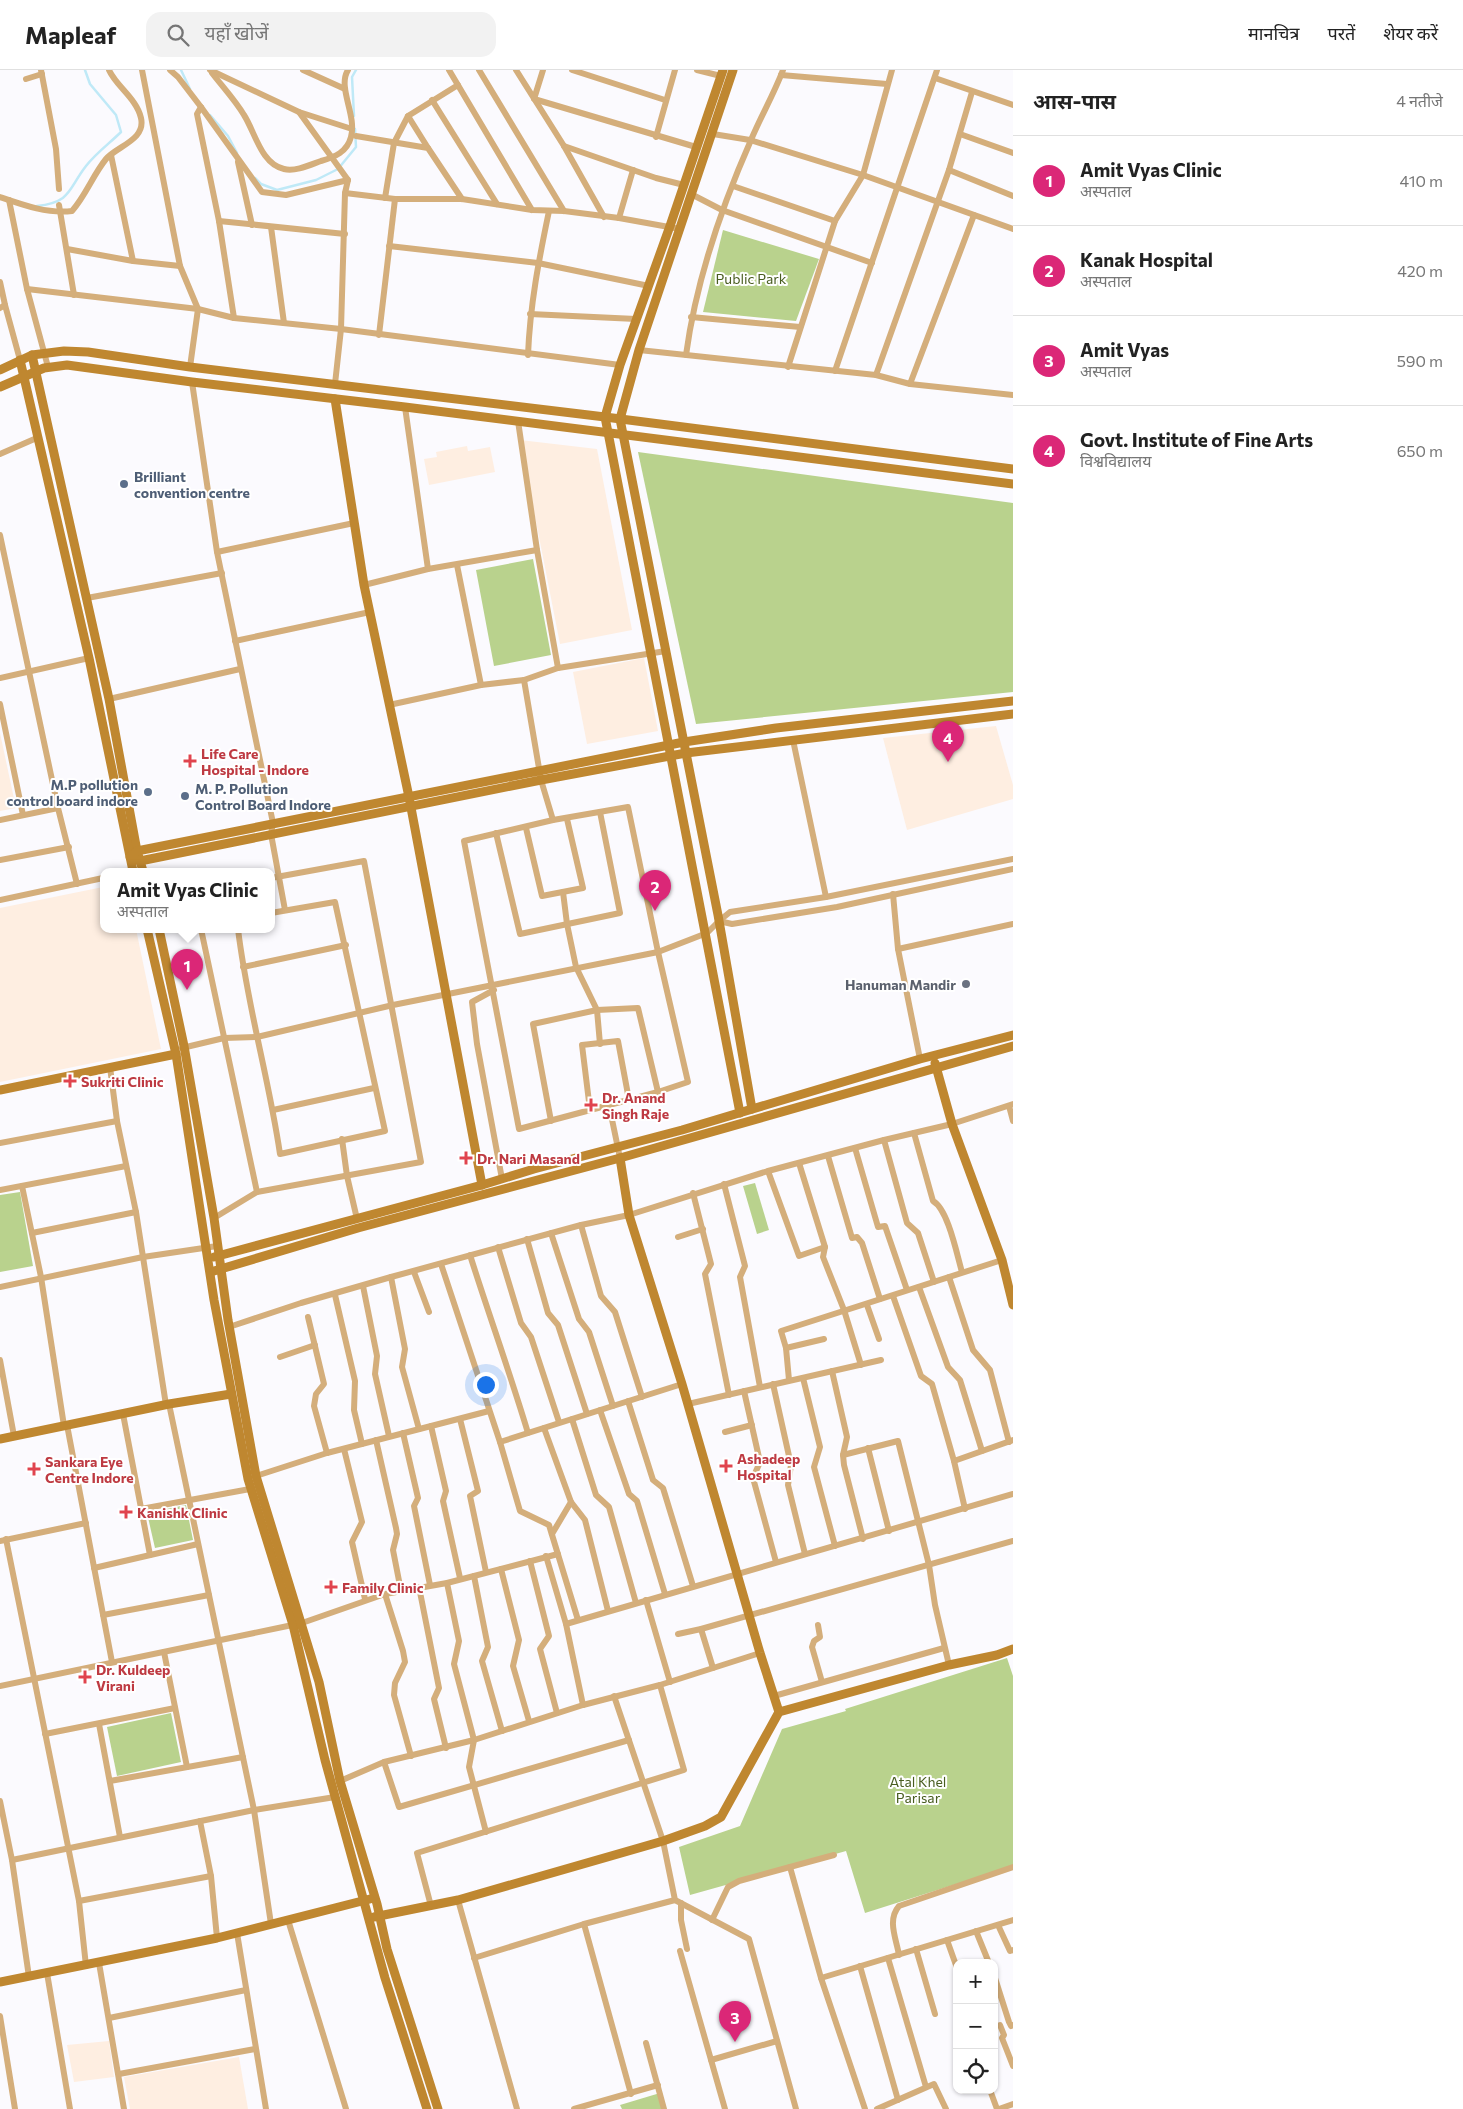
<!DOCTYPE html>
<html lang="hi">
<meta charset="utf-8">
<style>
:root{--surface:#fff;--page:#f2f2f2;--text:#222;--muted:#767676;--line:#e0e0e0;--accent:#db2777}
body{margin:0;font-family:Commissioner,"Noto Sans Devanagari",sans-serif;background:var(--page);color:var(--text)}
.controls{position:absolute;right:15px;bottom:15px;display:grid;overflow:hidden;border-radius:10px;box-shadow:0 1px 4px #0004}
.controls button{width:45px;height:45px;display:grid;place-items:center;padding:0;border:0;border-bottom:1px solid var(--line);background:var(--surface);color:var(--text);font:25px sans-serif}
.you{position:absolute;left:485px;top:1314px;width:18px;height:18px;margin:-12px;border:4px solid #fff;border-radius:50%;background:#1a73e8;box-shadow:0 0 0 8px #1a73e833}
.badge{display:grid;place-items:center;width:32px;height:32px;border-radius:50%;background:var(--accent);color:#fff;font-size:16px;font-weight:700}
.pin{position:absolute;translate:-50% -41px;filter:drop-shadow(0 1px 2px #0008)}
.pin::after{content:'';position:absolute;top:26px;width:18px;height:15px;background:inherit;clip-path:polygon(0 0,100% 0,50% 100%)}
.popup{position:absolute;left:100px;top:798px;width:175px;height:65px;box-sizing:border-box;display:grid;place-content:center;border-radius:10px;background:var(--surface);filter:drop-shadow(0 1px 4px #0005);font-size:16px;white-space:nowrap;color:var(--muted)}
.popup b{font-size:19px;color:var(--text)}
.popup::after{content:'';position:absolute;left:50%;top:100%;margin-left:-10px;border:10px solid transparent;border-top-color:var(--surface)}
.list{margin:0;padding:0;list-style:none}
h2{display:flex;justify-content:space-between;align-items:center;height:65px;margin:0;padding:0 20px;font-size:21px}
h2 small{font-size:16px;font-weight:400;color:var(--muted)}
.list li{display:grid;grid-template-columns:32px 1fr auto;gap:15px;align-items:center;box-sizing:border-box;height:90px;padding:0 20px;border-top:1px solid var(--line)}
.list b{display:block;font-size:19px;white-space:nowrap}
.list p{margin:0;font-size:16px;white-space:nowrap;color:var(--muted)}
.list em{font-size:16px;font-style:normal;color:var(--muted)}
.icon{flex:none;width:28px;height:28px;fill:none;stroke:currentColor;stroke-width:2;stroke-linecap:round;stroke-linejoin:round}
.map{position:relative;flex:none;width:1013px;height:2039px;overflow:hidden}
header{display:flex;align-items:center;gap:30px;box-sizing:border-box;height:70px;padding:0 25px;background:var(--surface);border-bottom:1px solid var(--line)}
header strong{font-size:24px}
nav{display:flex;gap:28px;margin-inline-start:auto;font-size:18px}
.search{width:350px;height:45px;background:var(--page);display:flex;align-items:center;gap:12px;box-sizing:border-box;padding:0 18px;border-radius:15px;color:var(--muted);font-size:19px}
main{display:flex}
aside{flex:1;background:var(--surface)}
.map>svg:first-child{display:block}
.education{fill:#feeee1}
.green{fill:#b9d28d}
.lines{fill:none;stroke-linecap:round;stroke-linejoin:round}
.stream{stroke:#bfe9f7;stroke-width:2.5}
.street{stroke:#d4ae7b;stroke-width:6}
.secondary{stroke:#bf8730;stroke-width:9}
.service-dot{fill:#5c6f8a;stroke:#fff;stroke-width:2}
.health-dot{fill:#e0444e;stroke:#fff;stroke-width:2}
.worship-dot{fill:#6b7280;stroke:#fff;stroke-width:2}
.labels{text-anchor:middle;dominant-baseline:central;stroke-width:4;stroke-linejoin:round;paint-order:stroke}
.park-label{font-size:14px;fill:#495d20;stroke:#fff}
.service-label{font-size:14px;font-weight:bold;fill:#4e5e75;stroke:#fff;text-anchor:start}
.health-label{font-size:14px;font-weight:bold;fill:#be3a42;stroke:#fff;text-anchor:start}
.worship-label{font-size:14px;font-weight:bold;fill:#5b616d;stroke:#fff;text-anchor:end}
</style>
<header>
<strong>Mapleaf</strong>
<div class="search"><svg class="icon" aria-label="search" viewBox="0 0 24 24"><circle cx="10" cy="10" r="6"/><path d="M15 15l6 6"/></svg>यहाँ खोजें</div>
<nav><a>मानचित्र</a><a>परतें</a><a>शेयर करें</a></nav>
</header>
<main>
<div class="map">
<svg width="1013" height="2039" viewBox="0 0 1013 2039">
<rect width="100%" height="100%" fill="#fbfafe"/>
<g class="education">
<path d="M520 370 597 379 632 560 560 574Z"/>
<path d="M467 376 468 381 490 377 495 402 429 415 424 389 437 387 436 382Z"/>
<path d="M644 588 658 661 587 674 573 602Z"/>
<path d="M996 656 1013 715V729L907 760 883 668Z"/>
<path d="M0 663 16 738 0 741Z"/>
<path d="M103 817V859H136L161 979 0 1012V838Z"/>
<path d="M109 1971 114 2007 74 2012 67 1975Z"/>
<path d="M239 1987 248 2039H130L124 2007Z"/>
</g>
<g class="green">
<path d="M723 160 819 189 796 251 703 242Z"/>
<path d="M638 382 1013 433V622L696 654Z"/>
<path d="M533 489 551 585 494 596 476 500Z"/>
<path d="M755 1113 769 1160 757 1164 743 1116Z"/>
<path d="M20 1122 33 1196 0 1202V1125Z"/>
<path d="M186 1435 193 1470 155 1478 147 1443Z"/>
<path d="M1007 1588 1013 1606V1796L865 1843 846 1781 690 1825 679 1777 740 1756 782 1659 846 1641 845 1639Z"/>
<path d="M171 1643 181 1692 117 1706 107 1657Z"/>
<path d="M660 2023 664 2039H622L620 2035Z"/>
</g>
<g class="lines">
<g class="stream">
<path d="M181 0 190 19"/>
<path d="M210 45 228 66 237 83"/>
<path d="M354 46 352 7 356 0"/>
<path d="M255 108 261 114 277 120 316 110 338 99 356 77 355 59"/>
<path d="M37 136C72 132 68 119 86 96 96 83 110 73 121 62L116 45 90 14 85 0"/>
</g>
<g class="street">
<path d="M41 0 56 79 59 119"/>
<path d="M142 0 180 196 198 239 190 297"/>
<path d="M170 0 178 7 201 37 262 122 286 125 348 110"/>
<path d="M210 0 299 42 348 110 345 123 341 259 335 314"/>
<path d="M303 0 345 19"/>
<path d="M449 0 532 140"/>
<path d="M479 0 564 141"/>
<path d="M516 0 564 76 604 147"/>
<path d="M543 0 534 29 696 77"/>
<path d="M572 0 665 30"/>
<path d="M697 0 721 6"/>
<path d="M212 3C222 16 235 30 244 45 255 62 261 94 284 99 295 102 310 95 321 91 335 87 347 82 351 67 357 45 337 17 348 0"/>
<path d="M781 5 887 14"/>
<path d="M935 8 1013 35"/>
<path d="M26 9 42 4"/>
<path d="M432 30 497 134"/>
<path d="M201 37 197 44 219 151 234 248"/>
<path d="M299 42 352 59"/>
<path d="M408 46 428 78"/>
<path d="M713 64 750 70 863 105 1013 159"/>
<path d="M960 64 1013 83"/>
<path d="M356 66 428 78 462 129"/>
<path d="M656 67 675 0"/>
<path d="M564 76 656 108 684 115"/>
<path d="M111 85 133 191"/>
<path d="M238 92 252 155"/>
<path d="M949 100 1013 126"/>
<path d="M733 116 835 151"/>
<path d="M345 123 395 129H462L532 140 564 141 619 148 680 159"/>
<path d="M691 124 722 140 872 193"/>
<path d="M0 127C23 135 48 144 72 141 86 125 93 105 106 89 117 76 146 70 141 48 137 29 116 16 109 0"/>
<path d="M385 128 394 73 408 46 458 15"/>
<path d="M9 130 27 219 48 297"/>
<path d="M59 135 74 225"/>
<path d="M619 148 633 100"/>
<path d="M219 151 345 164"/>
<path d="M271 157 284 253"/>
<path d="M389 176 538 193 649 216"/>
<path d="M67 179 133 191 180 196"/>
<path d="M0 212 5 235"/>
<path d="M27 219 198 239 234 248 341 259 620 295"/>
<path d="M0 238 5 235 20 290"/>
<path d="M530 244 636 249"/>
<path d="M691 247 800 257"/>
<path d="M379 265 395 129"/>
<path d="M639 280 876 305 910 314 1013 325"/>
<path d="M528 285C530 235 539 189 549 141"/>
<path d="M686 285C696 211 721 138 751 70 761 46 774 24 783 0"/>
<path d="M788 297 835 151 863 105 892 0"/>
<path d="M835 301 937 0"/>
<path d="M876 305 949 100 972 22"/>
<path d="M192 312 217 482 273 753 271 764 285 840"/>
<path d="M910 314 974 145"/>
<path d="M405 337 428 499"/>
<path d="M518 351 537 480 558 598"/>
<path d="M0 384 39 367"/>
<path d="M0 465 58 738 77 814"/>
<path d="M217 482 354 453"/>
<path d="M457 495 481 615"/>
<path d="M364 515 428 499 537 480"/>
<path d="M87 528 222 503"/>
<path d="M235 571 370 542"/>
<path d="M0 608 89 588"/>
<path d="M524 610 541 710 553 750"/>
<path d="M109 629 240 599"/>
<path d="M0 634 23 745"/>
<path d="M389 635 481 615 524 610 558 598 666 581"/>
<path d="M793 670 826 827"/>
<path d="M628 737 658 882 688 1012 658 1022 519 1059 464 771 553 750Z"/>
<path d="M0 750 58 738"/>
<path d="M526 758 542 826 583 818 567 749"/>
<path d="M496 763 520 864 620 843 600 742"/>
<path d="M0 790 69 777"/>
<path d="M563 822 567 854 576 897 597 940 600 974"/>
<path d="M893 824 898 879 920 989"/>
<path d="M0 830 103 808"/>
<path d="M719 851 732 854 837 837 1013 799"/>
<path d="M201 859 257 1122 421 1092 364 791 271 808"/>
<path d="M238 859C247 935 269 1009 280 1084L385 1061 335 832 271 843"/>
<path d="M898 879 1013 854"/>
<path d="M243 897 346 875"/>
<path d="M494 920 472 932 477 974 502 1109"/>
<path d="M182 978 224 968 257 967 393 935 658 882 707 863 719 851 730 842 826 827 1013 789"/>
<path d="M110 997 117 1051 136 1142 166 1335"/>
<path d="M609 1035 620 1088"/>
<path d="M1009 1036 1013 1051"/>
<path d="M273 1040 374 1018"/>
<path d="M590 1040 582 975 618 971 629 1030"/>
<path d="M551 1051 533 954 597 940 638 938 658 1022"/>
<path d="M914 1063 933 1131C948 1139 957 1185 962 1202"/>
<path d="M342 1069 347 1106 357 1149"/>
<path d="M884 1070 907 1153 918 1163 934 1212"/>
<path d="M0 1073 117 1051"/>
<path d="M855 1078 878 1157 885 1156 907 1220"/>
<path d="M828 1086 852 1168 857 1167 862 1173 880 1229"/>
<path d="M799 1093 825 1177 823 1187 844 1240 861 1295"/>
<path d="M768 1101 799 1186 825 1177"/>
<path d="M724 1114 745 1196 740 1207 760 1317"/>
<path d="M22 1116 41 1207 64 1356"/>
<path d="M0 1120 126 1096"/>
<path d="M693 1123 711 1194 705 1204 729 1325"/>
<path d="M214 1148 257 1122"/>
<path d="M581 1155 601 1226 615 1242 642 1327"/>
<path d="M32 1163 136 1142"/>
<path d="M551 1163 579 1249 589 1262 613 1336"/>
<path d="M678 1167 703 1159"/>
<path d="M527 1169 548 1243 558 1255 587 1344"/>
<path d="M498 1177 521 1253 531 1267 559 1352"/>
<path d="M470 1185C489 1245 510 1303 528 1363"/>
<path d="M441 1194 500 1372 520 1441 549 1455 578 1550"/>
<path d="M414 1202 429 1242"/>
<path d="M391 1207 405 1279 402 1297 419 1359"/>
<path d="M949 1207 973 1280 990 1300 1009 1372"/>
<path d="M363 1216 377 1286 375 1304 389 1366"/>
<path d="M0 1217 143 1187 217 1176"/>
<path d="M919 1217 948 1297 960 1310 982 1381"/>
<path d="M335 1225 355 1311 354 1340 362 1374"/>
<path d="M893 1226 921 1306 932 1314 954 1391 1013 1370"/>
<path d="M867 1235 879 1269"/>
<path d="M308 1247 324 1314 316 1324 314 1336 327 1383"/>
<path d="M229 1257 301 1233 391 1207 581 1155 629 1145 768 1101 884 1070 952 1054 1013 1034"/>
<path d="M786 1278 824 1269"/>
<path d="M280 1287 315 1275"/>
<path d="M0 1290 14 1366"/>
<path d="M832 1301 847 1367 843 1385 844 1395 863 1469"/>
<path d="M803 1308 820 1377 814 1397 835 1476"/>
<path d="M789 1310 786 1278 781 1261 1002 1190"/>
<path d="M773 1314 791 1395 788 1415 805 1484"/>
<path d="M744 1321 760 1392 753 1408 776 1492"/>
<path d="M628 1331 653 1410 663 1418 693 1516"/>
<path d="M169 1334 254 1740 271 1854"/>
<path d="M688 1334 881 1290"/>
<path d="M600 1340 629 1424 637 1431 665 1524"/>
<path d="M123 1344 150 1485"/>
<path d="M460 1349 478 1421 470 1426 486 1502"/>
<path d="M572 1349 596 1425 609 1437 636 1533"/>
<path d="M67 1355 112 1592"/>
<path d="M431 1356 446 1421 443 1431 460 1508"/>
<path d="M544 1358 571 1432 585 1450 608 1541"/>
<path d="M725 1362 752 1355"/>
<path d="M403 1363 418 1428 414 1436 430 1515"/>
<path d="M376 1370 396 1458 397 1464 393 1480 401 1521"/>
<path d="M500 1372 682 1314"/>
<path d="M868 1378 889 1461"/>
<path d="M344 1379 362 1452 352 1472 365 1529"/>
<path d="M843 1385 898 1371 929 1495 935 1535 949 1595"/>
<path d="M954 1391 965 1439"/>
<path d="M256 1406 327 1383 489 1341"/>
<path d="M141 1439 250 1419"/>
<path d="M552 1464 571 1432"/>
<path d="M6 1469 79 1831 86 1896"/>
<path d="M0 1471 86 1453"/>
<path d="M546 1486 566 1554 583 1635"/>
<path d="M530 1491 549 1566 540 1579 557 1643"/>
<path d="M94 1498 198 1474"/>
<path d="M501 1499 519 1570 513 1596 529 1651"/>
<path d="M474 1506 488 1577 482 1591 502 1661"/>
<path d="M447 1513 459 1571 454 1594 474 1670 469 1697 486 1762"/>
<path d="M419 1517 439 1618 434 1629 446 1678"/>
<path d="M385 1524 403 1581 405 1592 395 1613 394 1625 411 1686"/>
<path d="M646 1530 670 1612"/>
<path d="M103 1545 209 1525"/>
<path d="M566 1554 1013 1424"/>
<path d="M818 1555 820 1567 814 1571 812 1577 822 1612"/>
<path d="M701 1559 713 1598"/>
<path d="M678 1564 701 1559 1013 1471"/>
<path d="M164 1582 187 1697"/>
<path d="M0 1616 302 1553 385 1524 447 1513 558 1484"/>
<path d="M614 1626 663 1771 675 1830 749 1869 796 2039"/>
<path d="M774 1626 944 1578"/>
<path d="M99 1654 120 1767"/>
<path d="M45 1664 175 1638"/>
<path d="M384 1692 399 1737 629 1670"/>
<path d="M110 1711 243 1687"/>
<path d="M340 1711 384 1692 474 1670 583 1635 660 1615"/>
<path d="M0 1731 12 1790 29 1907"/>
<path d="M200 1751 211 1806 217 1868"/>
<path d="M12 1790 254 1740 335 1727"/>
<path d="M790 1797 821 1908 865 2039"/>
<path d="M458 1830 517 2039"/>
<path d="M79 1831 211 1806"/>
<path d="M681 1833V1850L687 1879"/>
<path d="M431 1836 417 1783 684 1700 660 1615 760 1583"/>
<path d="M288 1850 346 2039"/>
<path d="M712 1850 728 1817 739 1811 834 1785"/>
<path d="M584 1854 631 2024"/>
<path d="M998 1855 1010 1881 1013 1880"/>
<path d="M976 1861 989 1893"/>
<path d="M237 1863 266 2039"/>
<path d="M947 1870 957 1898"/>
<path d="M916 1879 935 1944"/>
<path d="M680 1881 725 2039"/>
<path d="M899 1885C896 1868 887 1850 899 1836L1013 1797"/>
<path d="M474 1888 584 1854 675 1830"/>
<path d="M888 1888 926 2017"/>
<path d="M99 1893 124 2039"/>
<path d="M860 1896 898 2030"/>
<path d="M47 1903 70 2039"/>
<path d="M994 1905 1009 1952 1011 1956 1013 1955"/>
<path d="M821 1908 1013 1850"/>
<path d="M0 1946 15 2039"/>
<path d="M109 1948 246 1920"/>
<path d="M1000 1955 1004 1965 1002 1968 1013 1996"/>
<path d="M646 1973 664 2039"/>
<path d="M711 1990 777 1971"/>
<path d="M119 2004 255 1979"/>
<path d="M990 2020 997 2039"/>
<path d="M574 2039 658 2015"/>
<path d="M877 2039 934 2014 946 2039"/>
<path d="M999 2039 1013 2034"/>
</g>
<g class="secondary">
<path d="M723 0 670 156 620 295 605 347 740 1043"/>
<path d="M733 0 639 280 620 349 718 845 752 1039"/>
<path d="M32 285 109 629 137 781 143 801"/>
<path d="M20 290 89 588 133 801"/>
<path d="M0 300 32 285 64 281 88 282 190 297 605 347 1013 399"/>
<path d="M0 317 44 298 67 295 192 312 405 337 1013 414"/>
<path d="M335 329 364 515 409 727 482 1115"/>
<path d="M1013 631 776 658 684 672 137 781 130 787 140 791 541 710 686 683 1013 644"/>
<path d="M147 859 176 984 214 1230 248 1409 293 1555 325 1690 385 1908 427 2039"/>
<path d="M159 859 184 976 214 1148 228 1250 256 1406 319 1612 340 1711 377 1834 387 1879 438 2039"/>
<path d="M935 993 952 1054 1002 1190 1013 1235"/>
<path d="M0 1020 176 984"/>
<path d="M620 1088 629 1145 682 1314 760 1583 779 1642"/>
<path d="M214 1187 482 1115 534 1099 682 1060 920 989 1013 965"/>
<path d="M214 1201 358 1158 620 1088 1013 976"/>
<path d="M0 1369 169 1334 231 1324"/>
<path d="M374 1847 458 1830 663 1771 705 1756 721 1747 779 1642 949 1595 997 1585 1013 1579"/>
<path d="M0 1912 217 1868 370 1829"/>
</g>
</g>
<g class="service-dot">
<circle cx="124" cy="414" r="5"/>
<circle cx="148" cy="722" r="5"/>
<circle cx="185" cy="726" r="5"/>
</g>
<g class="health-dot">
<path d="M187.5 683.5h5v5h5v5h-5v5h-5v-5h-5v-5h5z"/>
<path d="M67.5 1003.5h5v5h5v5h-5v5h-5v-5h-5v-5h5z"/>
<path d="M588.5 1027.5h5v5h5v5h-5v5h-5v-5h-5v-5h5z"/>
<path d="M463.5 1080.5h5v5h5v5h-5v5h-5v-5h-5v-5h5z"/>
<path d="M723.5 1388.5h5v5h5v5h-5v5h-5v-5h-5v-5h5z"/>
<path d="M31.5 1391.5h5v5h5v5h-5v5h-5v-5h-5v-5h5z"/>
<path d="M123.5 1434.5h5v5h5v5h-5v5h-5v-5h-5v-5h5z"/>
<path d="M328.5 1509.5h5v5h5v5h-5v5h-5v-5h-5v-5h5z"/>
<path d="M82.5 1599.5h5v5h5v5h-5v5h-5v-5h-5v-5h5z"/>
</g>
<circle class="worship-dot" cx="966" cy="914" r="5"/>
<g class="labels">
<g class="park-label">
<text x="751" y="208">Public Park</text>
<text x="918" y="1711">Atal Khel<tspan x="918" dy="16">Parisar</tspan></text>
</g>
<g class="service-label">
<text x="134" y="406">Brilliant<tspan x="134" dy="16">convention centre</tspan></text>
<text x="138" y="714" text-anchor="end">M.P pollution<tspan x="138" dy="16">control board indore</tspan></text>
<text x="195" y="718">M. P. Pollution<tspan x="195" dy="16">Control Board Indore</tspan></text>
</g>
<g class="health-label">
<text x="201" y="683">Life Care<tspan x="201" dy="16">Hospital - Indore</tspan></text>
<text x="81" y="1011">Sukriti Clinic</text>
<text x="602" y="1027">Dr. Anand<tspan x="602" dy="16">Singh Raje</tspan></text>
<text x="477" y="1088">Dr. Nari Masand</text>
<text x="737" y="1388">Ashadeep<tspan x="737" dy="16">Hospital</tspan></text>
<text x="45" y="1391">Sankara Eye<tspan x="45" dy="16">Centre Indore</tspan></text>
<text x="137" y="1442">Kanishk Clinic</text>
<text x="342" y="1517">Family Clinic</text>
<text x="96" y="1599">Dr. Kuldeep<tspan x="96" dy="16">Virani</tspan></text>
</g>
<g class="worship-label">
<text x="956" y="914">Hanuman Mandir</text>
</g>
</g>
</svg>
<div class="controls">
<button>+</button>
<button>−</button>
<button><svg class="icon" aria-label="locate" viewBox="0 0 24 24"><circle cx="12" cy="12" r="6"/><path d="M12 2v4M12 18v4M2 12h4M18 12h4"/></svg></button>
</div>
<div class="you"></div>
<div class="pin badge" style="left:187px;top:920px">1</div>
<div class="popup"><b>Amit Vyas Clinic</b>अस्पताल</div>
<div class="pin badge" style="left:655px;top:841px">2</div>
<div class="pin badge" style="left:735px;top:1972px">3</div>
<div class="pin badge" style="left:948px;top:692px">4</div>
</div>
<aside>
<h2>आस-पास<small>4 नतीजे</small></h2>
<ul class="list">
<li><span class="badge">1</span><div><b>Amit Vyas Clinic</b><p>अस्पताल</p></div><em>410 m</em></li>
<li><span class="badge">2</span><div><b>Kanak Hospital</b><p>अस्पताल</p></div><em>420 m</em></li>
<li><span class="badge">3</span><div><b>Amit Vyas</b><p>अस्पताल</p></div><em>590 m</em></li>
<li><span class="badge">4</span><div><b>Govt. Institute of Fine Arts</b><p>विश्वविद्यालय</p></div><em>650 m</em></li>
</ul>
</aside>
</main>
